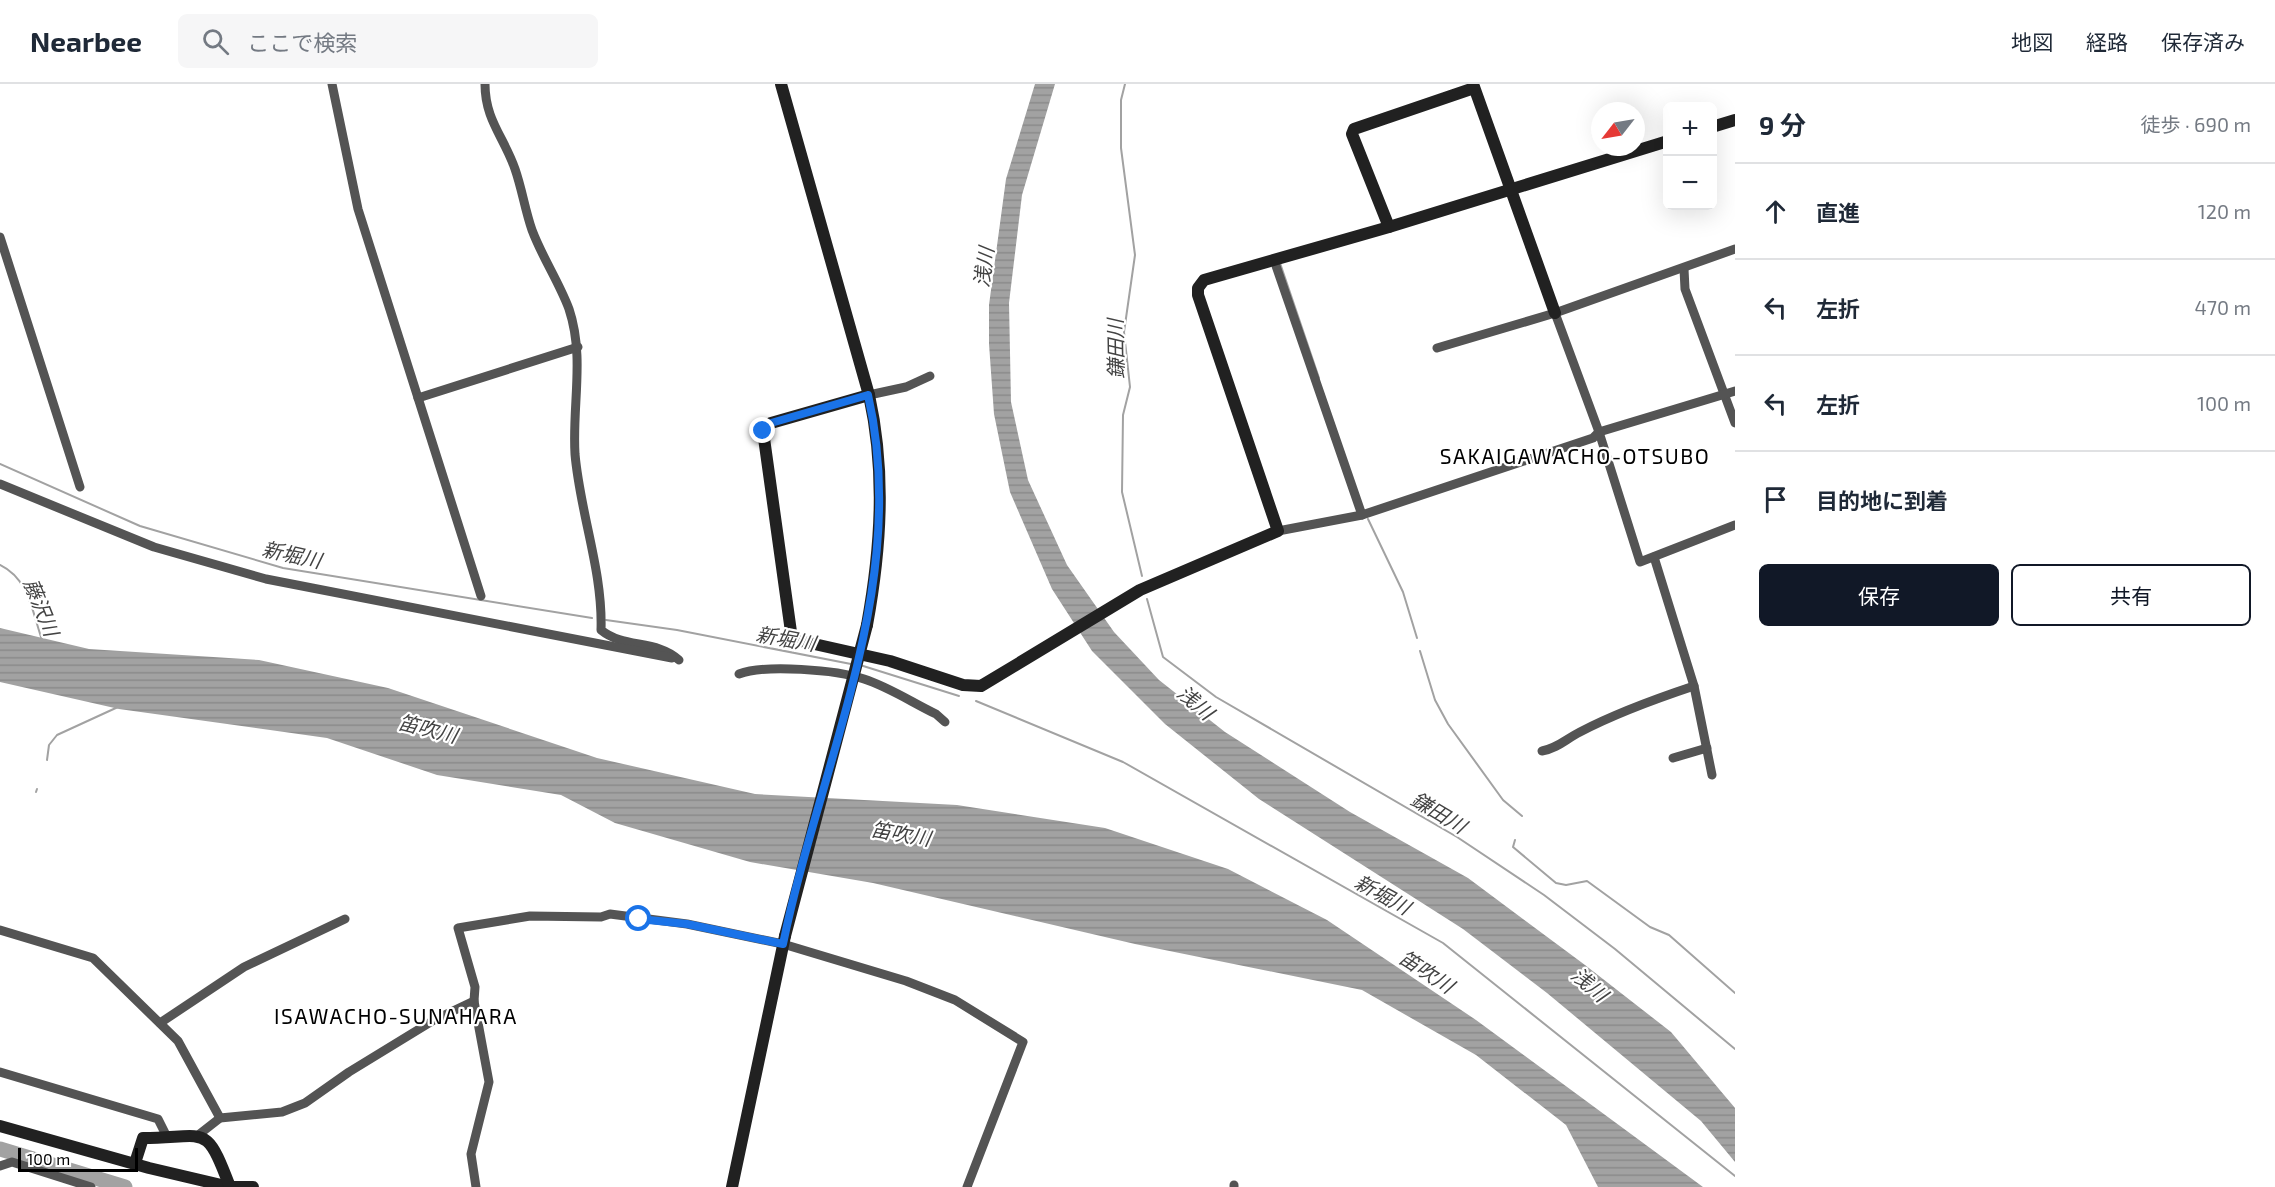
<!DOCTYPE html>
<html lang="ja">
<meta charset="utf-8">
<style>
:root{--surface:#fff;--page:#f6f6f7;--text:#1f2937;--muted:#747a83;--line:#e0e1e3;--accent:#111827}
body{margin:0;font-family:"Exo 2","Noto Sans JP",sans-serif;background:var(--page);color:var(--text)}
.controls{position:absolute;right:18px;top:18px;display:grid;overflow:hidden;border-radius:9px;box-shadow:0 6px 24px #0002}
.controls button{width:54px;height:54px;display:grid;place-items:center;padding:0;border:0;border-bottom:2px solid var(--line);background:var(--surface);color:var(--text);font:30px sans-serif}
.compass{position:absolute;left:1591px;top:18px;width:54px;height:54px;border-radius:50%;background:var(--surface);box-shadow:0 6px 24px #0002;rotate:239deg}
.scale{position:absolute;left:18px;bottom:15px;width:120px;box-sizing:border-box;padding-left:6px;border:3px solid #000;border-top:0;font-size:16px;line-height:21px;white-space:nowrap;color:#000;-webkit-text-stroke:4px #fff;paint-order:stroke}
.stop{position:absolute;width:18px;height:18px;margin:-14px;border:4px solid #1a73e8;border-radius:50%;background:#fff}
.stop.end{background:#1a73e8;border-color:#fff;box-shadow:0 2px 6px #0008}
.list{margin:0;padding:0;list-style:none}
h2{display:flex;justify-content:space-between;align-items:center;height:78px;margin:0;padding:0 24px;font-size:26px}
h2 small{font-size:20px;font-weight:400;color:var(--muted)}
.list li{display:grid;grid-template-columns:39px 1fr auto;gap:18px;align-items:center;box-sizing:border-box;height:96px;padding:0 24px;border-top:2px solid var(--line)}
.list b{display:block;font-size:22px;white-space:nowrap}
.list em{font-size:20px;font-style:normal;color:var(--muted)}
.actions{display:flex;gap:12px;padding:18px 24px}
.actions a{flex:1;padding:14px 0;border:2px solid var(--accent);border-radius:9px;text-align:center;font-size:21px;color:var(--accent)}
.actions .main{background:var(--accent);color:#fff}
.icon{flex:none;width:33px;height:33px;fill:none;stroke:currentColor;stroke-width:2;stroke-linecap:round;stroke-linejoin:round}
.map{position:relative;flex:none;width:1735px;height:1103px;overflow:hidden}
header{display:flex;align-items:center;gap:36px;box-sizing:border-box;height:84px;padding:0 30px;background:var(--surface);border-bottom:2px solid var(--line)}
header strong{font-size:28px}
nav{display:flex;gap:33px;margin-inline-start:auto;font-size:21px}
.search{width:420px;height:54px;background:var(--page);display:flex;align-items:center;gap:15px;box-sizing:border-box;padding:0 21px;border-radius:9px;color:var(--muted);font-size:22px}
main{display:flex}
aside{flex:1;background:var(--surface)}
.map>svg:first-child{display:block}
.water{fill:url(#water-rules)}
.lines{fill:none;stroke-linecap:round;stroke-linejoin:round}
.stream{stroke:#a2a2a2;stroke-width:2}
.river{stroke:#a2a2a2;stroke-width:15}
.street{stroke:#545454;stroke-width:9}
.secondary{stroke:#212121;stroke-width:12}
.secondary-bridge{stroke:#212121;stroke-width:12}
.route{stroke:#1a73e8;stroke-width:8}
.labels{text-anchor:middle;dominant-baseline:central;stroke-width:4.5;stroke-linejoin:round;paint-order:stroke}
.water-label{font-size:20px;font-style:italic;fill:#434343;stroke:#fff}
.quarter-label{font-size:21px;letter-spacing:1.5px;fill:#000;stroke:#fff}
</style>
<header>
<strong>Nearbee</strong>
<div class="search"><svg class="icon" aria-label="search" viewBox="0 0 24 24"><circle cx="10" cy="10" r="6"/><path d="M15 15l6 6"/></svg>ここで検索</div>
<nav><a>地図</a><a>経路</a><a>保存済み</a></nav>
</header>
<main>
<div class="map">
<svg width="1735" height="1103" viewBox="0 0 1735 1103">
<defs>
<pattern id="water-rules" width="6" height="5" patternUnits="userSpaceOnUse" patternTransform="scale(1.5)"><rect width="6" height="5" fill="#a2a2a2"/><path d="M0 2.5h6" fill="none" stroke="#8a8a8a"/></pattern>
</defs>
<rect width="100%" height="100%" fill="#fff"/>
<g class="water">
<path d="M1035 0H1055L1022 111 1009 219 1011 318 1028 396 1067 481 1114 548 1159 596 1225 648 1350 728 1468 794 1585 881 1671 948 1735 1024V1078L1701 1037 1547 909 1463 845 1259 715 1165 640 1092 567 1052 505 1010 408 994 330 989 260V221L1006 95Z"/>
<path d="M0 544 89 565 259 576 388 604 597 674 755 710 957 721 1105 744 1228 785 1327 836 1476 936 1703 1103H1598L1566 1041 1476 971 1362 906 1135 860 873 799 750 778 615 739 561 711 437 691 327 654 119 625 0 598Z"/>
</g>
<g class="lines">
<g class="stream">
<path d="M1125 0 1121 16V64L1135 171 1124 248 1130 303 1123 331 1122 408 1142 492"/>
<path d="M1280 179 1319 294"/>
<path d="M0 380 140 442 283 484 592 534"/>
<path d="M1368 435 1403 508 1417 554"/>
<path d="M0 481C29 495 32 527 42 556"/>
<path d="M1147 515 1163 573 1216 613 1457 753 1544 811 1615 865 1735 965"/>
<path d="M606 536 677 546 851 580"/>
<path d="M1420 567 1435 616 1448 640 1503 716 1522 732"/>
<path d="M860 581 959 612"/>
<path d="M976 617 1123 678 1443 859 1735 1092"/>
<path d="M47 676 49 661 57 651 118 623"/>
<path d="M36 708 37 705"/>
<path d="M1515 756 1513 763 1556 799 1566 801 1587 797 1650 843 1669 851 1735 909"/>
</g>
<path class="river" d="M0 1065 125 1103"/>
<g class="street">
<path d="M332 0 358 125 481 512"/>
<path d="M485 0C485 36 504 53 515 85 522 105 525 126 532 146 542 173 559 198 569 225 585 273 572 321 575 370 580 429 603 487 601 546 624 565 656 555 679 576"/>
<path d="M0 153 80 403"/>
<path d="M1274 176 1362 431"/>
<path d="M1684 185 1685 205 1735 339"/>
<path d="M1555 229 1599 348 1640 478 1735 441"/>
<path d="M1437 264 1555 229 1735 165"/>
<path d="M869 311 906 303 930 292"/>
<path d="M418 314 578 263"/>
<path d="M0 400 154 463 266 495 672 574"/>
<path d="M1278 447 1362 431 1593 354 1599 348 1735 307"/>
<path d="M1654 473 1694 602 1712 691"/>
<path d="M739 590C765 580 837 586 864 595 889 603 913 619 936 630L945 638"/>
<path d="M1542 667C1558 664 1566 655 1580 648 1616 629 1655 615 1694 602"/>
<path d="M1673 674 1707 664"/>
<path d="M0 846 93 874 178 957 220 1034"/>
<path d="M160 939 244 883 345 835"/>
<path d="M0 988 158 1035 167 1053"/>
<path d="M197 1052 220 1034 282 1028 305 1019 349 988 434 936 474 917"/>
<path d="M0 1082 12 1078 91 1103"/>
<path d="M476 1103 471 1070 489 998 474 917 475 903 458 844 530 832 601 833 610 830 687 840 783 860 906 897 955 916 1023 958 967 1103"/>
<path d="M1234 1103V1101"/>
</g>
<g class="secondary">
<path d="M781 0 869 311C886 388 881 464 867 541"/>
<path d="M1473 0 1555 229"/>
<path d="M1712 43 1735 36"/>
<path d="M1389 143 1352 50 1354 45 1474 4"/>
<path d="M869 311 771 339 763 347 792 555 890 577 963 601 981 602 1140 506 1278 447 1198 211V204L1204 196 1389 143 1668 57"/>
<path d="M0 1042 149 1084 230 1103H253"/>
<path d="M135 1079 143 1054C207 1054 205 1037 230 1103"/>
<path d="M732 1103 785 852"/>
</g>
<path class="secondary-bridge" d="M785 852 867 541"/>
</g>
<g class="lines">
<path class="route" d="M639 835 687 840 783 860C820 679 911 499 868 311L771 339 765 342 763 347"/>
</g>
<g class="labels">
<g class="water-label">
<text transform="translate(983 183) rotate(-82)">浅川</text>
<text transform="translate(1115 265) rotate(-91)">鎌田川</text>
<text transform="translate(292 470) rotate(12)">新堀川</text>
<text transform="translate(42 523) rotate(68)">藤沢川</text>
<text transform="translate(786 554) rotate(10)">新堀川</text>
<text transform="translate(1196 618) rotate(41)">浅川</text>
<text transform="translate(428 644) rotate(14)">笛吹川</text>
<text transform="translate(1439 728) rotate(31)">鎌田川</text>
<text transform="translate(901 749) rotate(10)">笛吹川</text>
<text transform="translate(1383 810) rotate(29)">新堀川</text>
<text transform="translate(1427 887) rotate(33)">笛吹川</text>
<text transform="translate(1590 900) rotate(41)">浅川</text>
</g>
<g class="quarter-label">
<text x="1575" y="371">SAKAIGAWACHO-OTSUBO</text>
<text x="396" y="931">ISAWACHO-SUNAHARA</text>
</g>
</g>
</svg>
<div class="controls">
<button>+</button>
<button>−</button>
</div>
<svg class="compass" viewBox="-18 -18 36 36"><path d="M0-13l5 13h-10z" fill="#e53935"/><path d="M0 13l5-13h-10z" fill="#747a83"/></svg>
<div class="scale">100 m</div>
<div class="stop" style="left:639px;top:835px"></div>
<div class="stop end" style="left:763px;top:347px"></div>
</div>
<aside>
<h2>9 分<small>徒歩 · 690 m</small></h2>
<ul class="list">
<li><svg class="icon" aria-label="ahead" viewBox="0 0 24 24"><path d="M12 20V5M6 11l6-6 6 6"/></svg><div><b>直進</b></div><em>120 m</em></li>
<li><svg class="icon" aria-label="left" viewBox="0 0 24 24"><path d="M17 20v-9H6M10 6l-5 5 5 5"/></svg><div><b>左折</b></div><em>470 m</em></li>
<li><svg class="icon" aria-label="left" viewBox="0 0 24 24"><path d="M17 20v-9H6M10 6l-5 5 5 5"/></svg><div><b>左折</b></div><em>100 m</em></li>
<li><svg class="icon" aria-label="arrive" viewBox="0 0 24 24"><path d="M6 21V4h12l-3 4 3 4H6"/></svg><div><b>目的地に到着</b></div></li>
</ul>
<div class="actions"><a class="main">保存</a><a>共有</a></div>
</aside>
</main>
